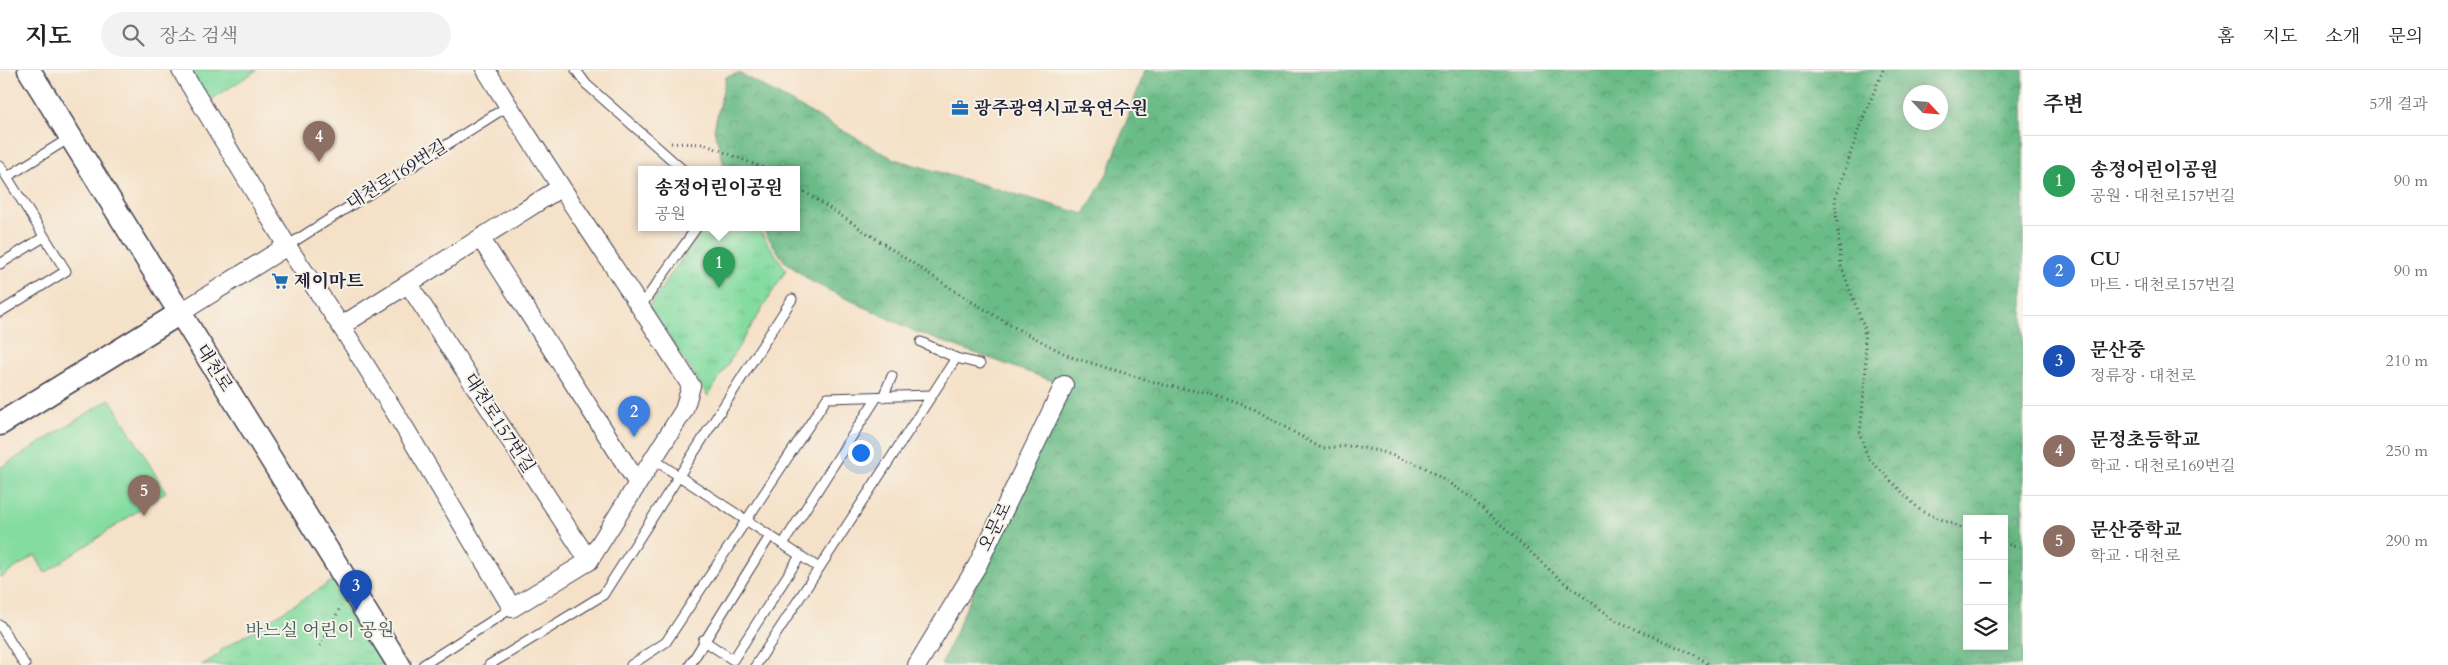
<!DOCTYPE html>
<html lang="ko">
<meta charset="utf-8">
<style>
:root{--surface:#fff;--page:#f2f2f2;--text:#222;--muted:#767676;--line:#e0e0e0;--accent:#1f6fb2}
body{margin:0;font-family:Cardo,"Noto Serif KR",serif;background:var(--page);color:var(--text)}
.controls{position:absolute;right:15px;bottom:15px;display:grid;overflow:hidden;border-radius:0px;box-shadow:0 2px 12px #0003}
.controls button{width:45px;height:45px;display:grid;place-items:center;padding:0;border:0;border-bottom:1px solid var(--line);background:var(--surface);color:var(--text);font:25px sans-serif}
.compass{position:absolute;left:1903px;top:15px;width:45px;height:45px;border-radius:50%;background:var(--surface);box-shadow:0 2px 12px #0003;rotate:116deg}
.you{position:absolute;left:860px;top:382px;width:18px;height:18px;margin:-12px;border:4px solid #fff;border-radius:50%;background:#1a73e8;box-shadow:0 0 0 8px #1a73e833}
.badge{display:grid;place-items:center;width:32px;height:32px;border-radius:50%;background:var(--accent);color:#fff;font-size:16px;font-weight:700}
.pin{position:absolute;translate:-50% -41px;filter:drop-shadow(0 1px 2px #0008)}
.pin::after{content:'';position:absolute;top:26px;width:18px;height:15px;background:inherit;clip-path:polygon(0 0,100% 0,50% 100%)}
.popup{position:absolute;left:638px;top:96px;width:162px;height:65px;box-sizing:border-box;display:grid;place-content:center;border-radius:0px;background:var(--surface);filter:drop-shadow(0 1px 4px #0005);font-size:16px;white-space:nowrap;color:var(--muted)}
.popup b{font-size:19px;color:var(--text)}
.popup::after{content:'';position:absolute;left:50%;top:100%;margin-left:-10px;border:10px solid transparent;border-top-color:var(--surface)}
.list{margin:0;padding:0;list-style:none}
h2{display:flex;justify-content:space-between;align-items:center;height:65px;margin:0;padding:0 20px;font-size:21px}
h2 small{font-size:16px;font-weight:400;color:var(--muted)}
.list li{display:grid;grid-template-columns:32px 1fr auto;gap:15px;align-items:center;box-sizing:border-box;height:90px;padding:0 20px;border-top:1px solid var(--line)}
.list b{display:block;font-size:19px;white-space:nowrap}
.list p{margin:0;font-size:16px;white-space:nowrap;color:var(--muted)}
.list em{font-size:16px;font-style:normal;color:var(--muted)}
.icon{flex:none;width:28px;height:28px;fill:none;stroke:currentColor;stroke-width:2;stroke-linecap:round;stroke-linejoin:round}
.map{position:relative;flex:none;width:2023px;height:595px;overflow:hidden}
header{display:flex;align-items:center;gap:30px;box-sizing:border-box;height:70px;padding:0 25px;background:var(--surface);border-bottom:1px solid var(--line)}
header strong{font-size:24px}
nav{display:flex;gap:28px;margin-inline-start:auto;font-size:18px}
.search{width:350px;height:45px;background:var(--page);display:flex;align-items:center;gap:12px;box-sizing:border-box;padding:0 18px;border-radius:28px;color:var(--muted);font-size:19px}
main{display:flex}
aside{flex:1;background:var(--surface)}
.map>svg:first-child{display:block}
.grass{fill:url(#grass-tufts);stroke:#537f6e}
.forest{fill:url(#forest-crowns);stroke:#466f61;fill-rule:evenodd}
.garden{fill:#84dca1;stroke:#537f6e}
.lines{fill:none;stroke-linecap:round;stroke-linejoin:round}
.service-casing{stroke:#423f50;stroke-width:11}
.minor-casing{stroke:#423f50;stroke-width:20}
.tertiary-casing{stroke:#423f50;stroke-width:25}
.path{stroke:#423f50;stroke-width:3;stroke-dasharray:1 4;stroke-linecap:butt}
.service{stroke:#fff;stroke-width:9}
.minor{stroke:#fff;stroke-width:18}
.tertiary{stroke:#fff;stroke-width:22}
.labels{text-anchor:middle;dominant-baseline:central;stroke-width:4;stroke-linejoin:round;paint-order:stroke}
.poi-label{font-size:18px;font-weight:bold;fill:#22223b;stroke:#f7f3e8;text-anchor:start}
.street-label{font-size:18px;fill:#22223b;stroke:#f7f3e8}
.park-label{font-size:18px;fill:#3f5a5a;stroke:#f7f3e8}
</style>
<header>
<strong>지도</strong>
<div class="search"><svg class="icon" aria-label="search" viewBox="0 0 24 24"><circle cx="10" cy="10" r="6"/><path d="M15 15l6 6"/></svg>장소 검색</div>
<nav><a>홈</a><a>지도</a><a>소개</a><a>문의</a></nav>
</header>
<main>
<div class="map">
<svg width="2023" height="595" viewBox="0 0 2023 595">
<defs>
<pattern id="grass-tufts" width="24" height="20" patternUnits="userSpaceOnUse" patternTransform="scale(1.25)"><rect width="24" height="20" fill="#84dca1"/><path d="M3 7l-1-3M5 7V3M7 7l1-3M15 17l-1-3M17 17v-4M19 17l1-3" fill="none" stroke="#72bc8c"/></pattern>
<pattern id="forest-crowns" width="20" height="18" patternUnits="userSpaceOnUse" patternTransform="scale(1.25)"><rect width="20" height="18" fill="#6bbc87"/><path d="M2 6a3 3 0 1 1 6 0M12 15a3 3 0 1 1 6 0" fill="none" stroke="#589870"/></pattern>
</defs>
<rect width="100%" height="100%" fill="#f7f3e8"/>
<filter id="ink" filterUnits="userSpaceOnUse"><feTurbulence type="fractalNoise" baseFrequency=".02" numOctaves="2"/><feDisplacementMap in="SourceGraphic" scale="10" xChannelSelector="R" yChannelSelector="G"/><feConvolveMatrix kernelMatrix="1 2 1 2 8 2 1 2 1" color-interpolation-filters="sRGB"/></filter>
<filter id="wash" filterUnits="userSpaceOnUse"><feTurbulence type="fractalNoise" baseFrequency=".0096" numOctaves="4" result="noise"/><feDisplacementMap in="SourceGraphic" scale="20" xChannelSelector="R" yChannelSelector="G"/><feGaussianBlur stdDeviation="1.12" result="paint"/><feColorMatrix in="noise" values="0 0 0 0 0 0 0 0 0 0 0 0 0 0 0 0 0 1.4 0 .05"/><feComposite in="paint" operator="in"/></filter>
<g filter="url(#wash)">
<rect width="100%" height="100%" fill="#f5e1c8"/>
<g class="grass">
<path d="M704 157H757L786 200 708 326 649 236Z"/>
<path d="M332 511 385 595H202L221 583 220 581Z"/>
</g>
<path class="forest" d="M1145 0H2023V595H941L1064 315 916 262 812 212 784 191 761 157H796V99H725L714 59 726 7 739 3 894 89 1084 144 1109 100ZM1910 22H1940V52H1910ZM1967 449H2004V576H1967Z"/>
<g class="garden">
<path d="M190 0H257L209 31Z"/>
<path d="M110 329 166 422 45 503 35 485 0 508V398Z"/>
</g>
</g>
<g filter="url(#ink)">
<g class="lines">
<g class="service-casing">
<g id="service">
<path d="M576 0 586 14 682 99"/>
<path d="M0 96 7 107"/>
<path d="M287 176 508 36"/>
<path d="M0 194 44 167"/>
<path d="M641 236 697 157"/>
<path d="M0 242 66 201 7 107 71 67"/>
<path d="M921 272 956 288 932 325"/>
<path d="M956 288 980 294"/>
<path d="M883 327 892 306"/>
<path d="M653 389 819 498"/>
<path d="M783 474 877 327"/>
<path d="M0 555 25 595"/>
<path d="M703 570 733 590 800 486"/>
<path d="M423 595 512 538"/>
<path d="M489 595 603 525 792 229"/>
<path d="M631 595 666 572 827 328 932 325 756 595"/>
<path d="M690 595 770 466"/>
</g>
</g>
<g class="minor-casing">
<g id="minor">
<path d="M181 0 287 176 341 256 406 360 512 538 589 491 684 340 691 316C624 209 552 107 486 0"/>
<path d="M481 169 637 412"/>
<path d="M409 215 589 491"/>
<path d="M180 243 287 176"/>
<path d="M341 256 560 118"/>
<path d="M917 595 977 496 1064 315"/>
</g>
</g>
<g class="tertiary-casing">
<g id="tertiary">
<path d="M29 0 399 595"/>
<path d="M0 354 180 243"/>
</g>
</g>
<g class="path">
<path d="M1883 0 1861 53 1835 129 1841 196 1864 257 1866 297 1860 365 1868 388 1921 441 1967 460"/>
<path d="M671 73 704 74 766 99"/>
<path d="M796 116 961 225 1012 256 1071 287 1164 315 1207 323 1254 339 1321 378 1353 376 1383 382 1424 397 1469 426 1562 511 1617 551 1695 585 1710 595"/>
<path d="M2004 473 2023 479"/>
<path d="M320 576 341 536"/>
</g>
<use href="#service" class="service"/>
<use href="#minor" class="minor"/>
<use href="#tertiary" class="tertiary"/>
</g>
</g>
<defs>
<g id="office-bare" transform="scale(1.35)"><path d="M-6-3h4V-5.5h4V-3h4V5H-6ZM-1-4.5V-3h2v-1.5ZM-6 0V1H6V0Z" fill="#1f6fb2" stroke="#f7f3e8" stroke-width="2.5" paint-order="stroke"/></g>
<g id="supermarket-bare" transform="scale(1.35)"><path d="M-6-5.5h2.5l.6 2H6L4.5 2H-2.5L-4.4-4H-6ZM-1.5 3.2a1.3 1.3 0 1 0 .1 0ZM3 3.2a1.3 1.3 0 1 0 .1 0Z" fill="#1f6fb2" stroke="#f7f3e8" stroke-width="2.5" paint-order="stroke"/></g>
</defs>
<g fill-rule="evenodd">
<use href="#office-bare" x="960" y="38"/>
<use href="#supermarket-bare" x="280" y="211"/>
</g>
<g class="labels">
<g class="poi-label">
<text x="974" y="38">광주광역시교육연수원</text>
<text x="294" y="211">제이마트</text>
</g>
<g class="street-label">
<text transform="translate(397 105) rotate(-32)">대천로169번길</text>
<text transform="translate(214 298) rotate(58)">대천로</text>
<text transform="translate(499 353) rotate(57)">대천로157번길</text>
<text transform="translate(995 457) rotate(-64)">오문로</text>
</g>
<g class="park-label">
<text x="320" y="560">바느실 어린이 공원</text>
</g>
</g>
</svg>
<div class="controls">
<button>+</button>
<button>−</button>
<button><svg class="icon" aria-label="layers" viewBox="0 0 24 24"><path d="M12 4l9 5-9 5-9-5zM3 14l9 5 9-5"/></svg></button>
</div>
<svg class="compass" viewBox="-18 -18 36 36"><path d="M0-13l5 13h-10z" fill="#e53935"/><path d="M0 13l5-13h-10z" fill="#767676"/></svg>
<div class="you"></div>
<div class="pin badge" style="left:719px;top:218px;background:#2e9e5b">1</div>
<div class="popup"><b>송정어린이공원</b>공원</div>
<div class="pin badge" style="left:634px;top:367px;background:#3f7fe0">2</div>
<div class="pin badge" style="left:356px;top:541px;background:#1a4fb4">3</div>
<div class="pin badge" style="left:319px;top:92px;background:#8d6e63">4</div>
<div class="pin badge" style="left:144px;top:446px;background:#8d6e63">5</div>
</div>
<aside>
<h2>주변<small>5개 결과</small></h2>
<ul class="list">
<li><span class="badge" style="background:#2e9e5b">1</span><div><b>송정어린이공원</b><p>공원 · 대천로157번길</p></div><em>90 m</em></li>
<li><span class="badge" style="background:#3f7fe0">2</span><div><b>CU</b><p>마트 · 대천로157번길</p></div><em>90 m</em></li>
<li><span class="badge" style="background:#1a4fb4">3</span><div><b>문산중</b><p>정류장 · 대천로</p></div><em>210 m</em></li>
<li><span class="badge" style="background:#8d6e63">4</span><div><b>문정초등학교</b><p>학교 · 대천로169번길</p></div><em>250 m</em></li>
<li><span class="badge" style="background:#8d6e63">5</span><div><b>문산중학교</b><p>학교 · 대천로</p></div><em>290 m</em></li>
</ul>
</aside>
</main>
